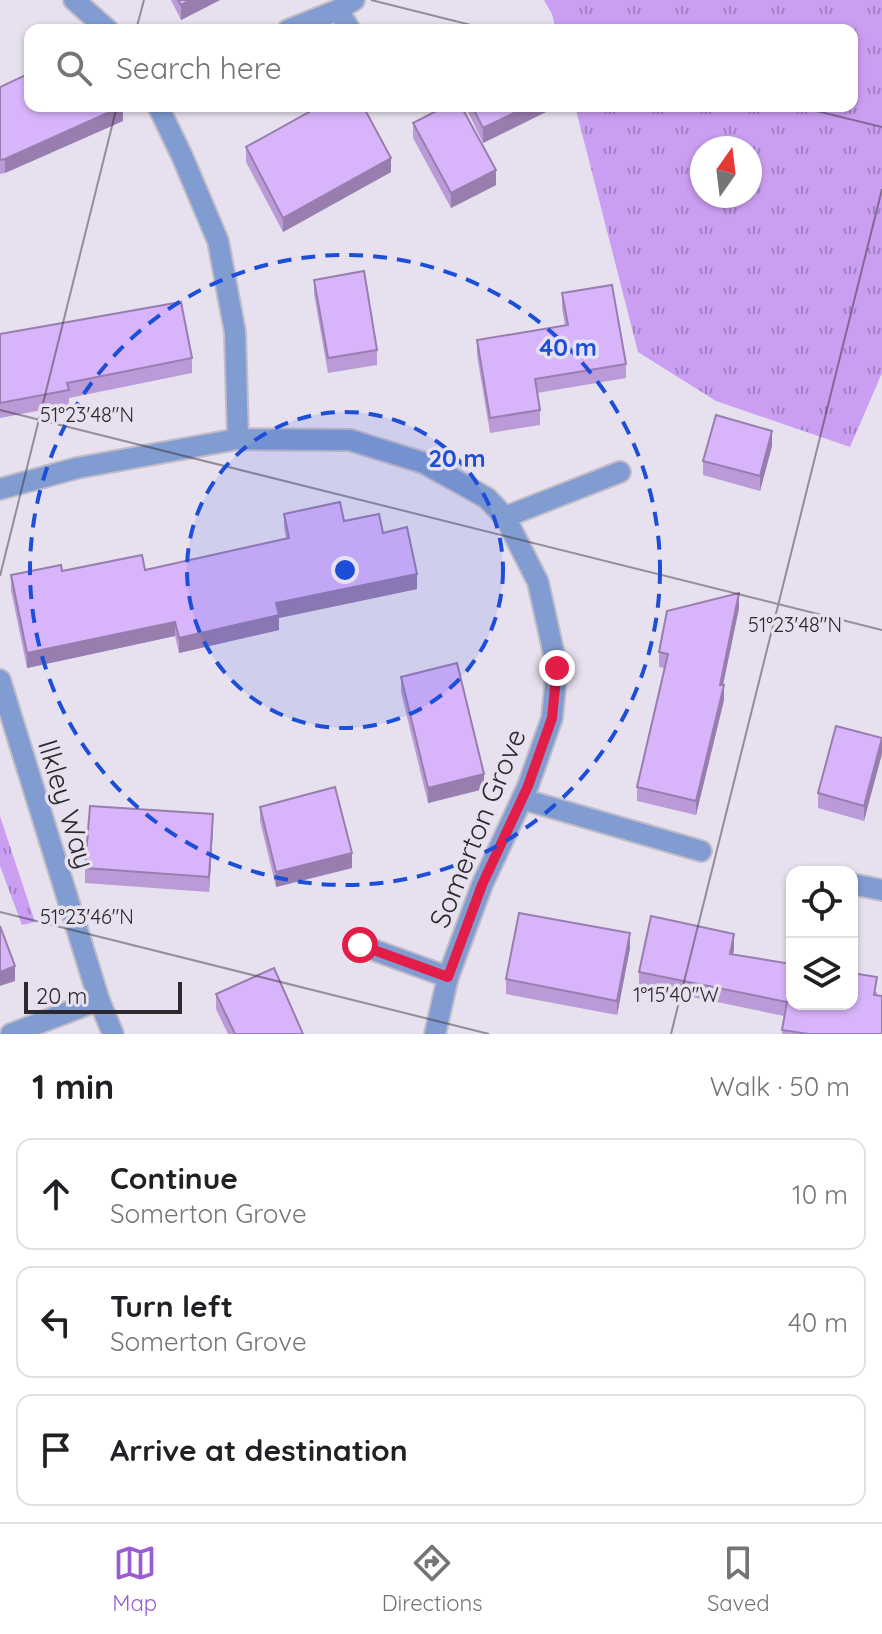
<!DOCTYPE html>
<meta charset="utf-8">
<style>
:root{--surface:#fff;--page:#f6f6f6;--text:#202124;--muted:#757577;--line:#e0e0e0;--accent:#9b5cd3}
body{margin:0;font-family:Quicksand,sans-serif;background:var(--page);color:var(--text)}
.controls{position:absolute;right:24px;bottom:24px;display:grid;overflow:hidden;border-radius:16px;box-shadow:0 2px 6px #0004}
.controls button{width:72px;height:72px;display:grid;place-items:center;padding:0;border:0;border-bottom:2px solid var(--line);background:var(--surface);color:var(--text);font:40px sans-serif}
.compass{position:absolute;left:690px;top:136px;width:72px;height:72px;border-radius:50%;background:var(--surface);box-shadow:0 2px 6px #0004;rotate:14deg}
.scale{position:absolute;left:24px;bottom:20px;width:158px;box-sizing:border-box;padding-left:8px;border:4px solid #2c292e;border-top:0;font-size:22px;line-height:28px;white-space:nowrap;color:#2c292e;-webkit-text-stroke:6px #e7e1ef;paint-order:stroke}
.stop{position:absolute;width:24px;height:24px;margin:-18px;border:6px solid #e11d48;border-radius:50%;background:#fff}
.stop.end{background:#e11d48;border-color:#fff;box-shadow:0 2px 8px #0008}
.list{margin:0;padding:0;list-style:none}
h2{display:flex;justify-content:space-between;align-items:center;height:104px;margin:0;padding:0 32px;font-size:34px}
h2 small{font-size:26px;font-weight:400;color:var(--muted)}
.list li{display:grid;grid-template-columns:52px 1fr auto;gap:24px;align-items:center;box-sizing:border-box;height:112px;margin:0 16px 16px;padding:0 16px;border:2px solid var(--line);border-radius:16px}
.list b{display:block;font-size:30px;white-space:nowrap}
.list p{margin:0;font-size:26px;white-space:nowrap;color:var(--muted)}
.list em{font-size:26px;font-style:normal;color:var(--muted)}
.icon{flex:none;width:44px;height:44px;fill:none;stroke:currentColor;stroke-width:2;stroke-linecap:round;stroke-linejoin:round}
.map{position:relative;flex:none;width:882px;height:1034px;overflow:hidden}
.search{position:absolute;background:var(--surface);box-shadow:0 2px 6px #0004;left:24px;right:24px;top:24px;height:88px;display:flex;align-items:center;gap:20px;box-sizing:border-box;padding:0 28px;border-radius:16px;color:var(--muted);font-size:30px}
.sheet{height:488px;background:var(--surface)}
nav{display:flex;justify-content:space-around;align-items:center;box-sizing:border-box;height:112px;border-top:2px solid var(--line);background:var(--surface);font-size:22px;color:var(--muted)}
nav a{display:grid;justify-items:center;gap:4px}
nav .on{color:var(--accent)}
.map>svg:first-child{display:block}
.grass{fill:url(#grass-tufts);fill-rule:evenodd}
.lines{fill:none;stroke-linecap:round;stroke-linejoin:round}
.lane-casing{stroke:#c2bcc8;stroke-width:24}
.street-casing{stroke:#c2bcc8;stroke-width:24}
.lane{stroke:#809cd1;stroke-width:20}
.street{stroke:#809cd1;stroke-width:20}
.wall{fill:#ba9bd7}
.shaded-wall{fill:#977eaf}
.building{fill:#d8b4fa;stroke:#977eaf;stroke-width:2}
.route{stroke:#e11d48;stroke-width:10}
.ticks{fill:none;stroke:#2c292e;stroke-width:2;stroke-opacity:0.45}
.ring{fill:none;stroke:#1d4ed8;stroke-width:4;stroke-dasharray:14 10}
.labels{text-anchor:middle;dominant-baseline:central;stroke-width:7;stroke-linejoin:round;paint-order:stroke}
.street-label{font-size:28px;fill:#2c292e;stroke:#e7e1ef}
.ticks-label{font-size:20px;text-anchor:middle;fill:#2c292e;stroke:#e7e1ef;stroke-width:7;stroke-linejoin:round;paint-order:stroke}
.centre{fill:#1d4ed8;stroke:#e7e1ef;stroke-width:4}
.ring-label{font-size:24px;text-anchor:middle;font-weight:bold;fill:#1d4ed8;stroke:#e7e1ef;stroke-width:7;stroke-linejoin:round;paint-order:stroke}
</style>
<div class="map">
<svg width="882" height="1034" viewBox="0 0 882 1034">
<defs>
<pattern id="grass-tufts" width="24" height="20" patternUnits="userSpaceOnUse" patternTransform="scale(2)"><rect width="24" height="20" fill="#ca9ef1"/><path d="M3 7l-1-3M5 7V3M7 7l1-3M15 17l-1-3M17 17v-4M19 17l1-3" fill="none" stroke="#a481c4"/></pattern>
</defs>
<rect width="100%" height="100%" fill="#e7e1ef"/>
<g class="grass">
<path d="M544 0H882V373L850 447 716 401 638 352 575 106H852V30H556L552 14ZM702 148H750V196H702Z"/>
<path d="M0 816 35 922 22 925 0 866Z"/>
</g>
<g class="lines">
<g class="lane-casing">
<path id="lane" d="M522 799 701 851"/>
</g>
<g class="street-casing">
<g id="street">
<path d="M74 0 108 30"/>
<path d="M338 10 350 30"/>
<path d="M288 30 338 10 354 0"/>
<path d="M158 106 182 156 218 241 235 332 238 439"/>
<path d="M0 489 77 468 238 439 350 440 424 463 487 498 505 517 538 582 557 668 552 718 528 786 482 885 448 977 435 1034"/>
<path d="M505 517 620 472"/>
<path d="M0 680 99 1000 113 1034"/>
<path d="M852 884 882 890"/>
<path d="M360 945 448 977"/>
<path d="M11 1034 99 1000"/>
</g>
</g>
<use href="#lane" class="lane"/>
<use href="#street" class="street"/>
</g>
<g class="wall">
<path d="M171 0H220L181 20Z"/>
<path d="M0 87 123 121 5 173 0 174Z"/>
<path d="M465 106H558L483 143Z"/>
<path d="M413 123 496 185 451 208 413 138Z"/>
<path d="M246 147 391 172 283 232 246 162Z"/>
<path d="M314 280 377 350V365L328 373 314 294Z"/>
<path d="M562 293 626 364V378L537 393 540 410V425L490 433 477 355V340L565 325 562 308Z"/>
<path d="M0 334 192 358V373L69 398V405L0 418Z"/>
<path d="M772 446 760 491 703 475V461Z"/>
<path d="M284 514 344 521 383 533 417 589 279 618V630L179 653 175 636 27 668 11 590V575L62 571 145 570 286 538 284 528Z"/>
<path d="M739 608 723 685 724 700 696 815 637 801V787L664 668 659 667V652Z"/>
<path d="M401 677 484 789 428 803 401 692Z"/>
<path d="M882 738 864 821 818 808V793Z"/>
<path d="M260 807 352 868 276 887 260 821Z"/>
<path d="M213 829 209 892 85 883V868Z"/>
<path d="M630 948 617 1015 506 994V979Z"/>
<path d="M734 949 733 955 877 992 882 1034H782L784 1016 639 986V972Z"/>
<path d="M216 994 303 1034H228L216 1009Z"/>
</g>
<g class="shaded-wall">
<path d="M190 0H220L181 20V5Z"/>
<path d="M123 106V121L5 173V159Z"/>
<path d="M528 106H558L483 143V128Z"/>
<path d="M391 158V172L283 232V218Z"/>
<path d="M496 170V185L451 208V193Z"/>
<path d="M772 431V446L760 491V476Z"/>
<path d="M417 574V589L279 618V630L179 653V638L276 603Z"/>
<path d="M739 593V608L720 699V685Z"/>
<path d="M175 622V636L27 668V653Z"/>
<path d="M724 685V700L696 815V801Z"/>
<path d="M882 739V754L864 821V806Z"/>
<path d="M484 774V789L428 803V788Z"/>
<path d="M213 814V829L209 892V877Z"/>
<path d="M352 853V868L276 887V872Z"/>
<path d="M630 933V948L617 1015V1001Z"/>
<path d="M734 934V949L730 969V954Z"/>
<path d="M15 966V981L0 986V972Z"/>
</g>
<g class="building">
<path d="M178 0H190L181 5Z"/>
<path d="M30 73V106H123L5 159 0 160V87Z"/>
<path d="M320 106H363L391 158 283 218 246 147Z"/>
<path d="M446 106H461L496 170 451 193 413 123Z"/>
<path d="M472 106H528L483 128Z"/>
<path d="M364 271 377 350 328 358 314 280Z"/>
<path d="M612 285 626 364 535 379 540 410 490 418 477 340 568 325 562 293Z"/>
<path d="M181 302 192 358 67 383 69 390 0 403V334Z"/>
<path d="M716 415 772 431 760 476 703 461Z"/>
<path d="M340 502 344 521 379 514 383 533 407 527 417 574 276 603 279 615 179 638 175 622 27 653 11 575 61 565 62 571 142 555 145 570 289 538 284 514Z"/>
<path d="M739 593 720 685H724L696 801 637 787 668 654 659 652 667 611Z"/>
<path d="M457 663 484 774 428 788 401 677Z"/>
<path d="M836 726 882 738 864 806 818 793Z"/>
<path d="M335 787 352 853 276 872 260 807Z"/>
<path d="M90 806 213 814 209 877 85 868Z"/>
<path d="M519 913 630 933 617 1001 506 979Z"/>
<path d="M651 916 734 934 730 954 792 964V1004H852V973L877 977 874 995 882 996V1034H809L782 1030 787 1002 639 972Z"/>
<path d="M0 926 15 966 0 972Z"/>
<path d="M274 968 303 1034H235L216 994Z"/>
</g>
<g class="lines">
<path class="route" d="M360 945 448 977 482 885 528 786 552 718 557 668"/>
</g>
<path class="ticks" d="M371 0 491 30M136 30 144 0M796 106 882 127M0 410 882 630M0 576 117 106M0 912 489 1034M671 1034 882 189"/>
<circle cx="345" cy="570" r="158" fill="#1d4ed8" fill-opacity=".12"/>
<g class="ring">
<circle cx="345" cy="570" r="158"/>
<circle cx="345" cy="570" r="315"/>
</g>
<g class="labels">
<g class="street-label">
<text transform="translate(67 804) rotate(73)">Ilkley Way</text>
<text transform="translate(477 828) rotate(-68)">Somerton Grove</text>
</g>
</g>
<g class="ticks-label">
<text x="87" y="422">51°23'48"N</text>
<text x="795" y="632">51°23'48"N</text>
<text x="87" y="924">51°23'46"N</text>
<text x="676" y="1002">1°15'40"W</text>
</g>
<circle cx="345" cy="570" r="12" class="centre"/>
<g class="ring-label">
<text x="568" y="356">40 m</text>
<text x="457" y="467">20 m</text>
</g>
</svg>
<div class="controls">
<button><svg class="icon" aria-label="locate" viewBox="0 0 24 24"><circle cx="12" cy="12" r="6"/><path d="M12 2v4M12 18v4M2 12h4M18 12h4"/></svg></button>
<button><svg class="icon" aria-label="layers" viewBox="0 0 24 24"><path d="M12 4l9 5-9 5-9-5zM3 14l9 5 9-5"/></svg></button>
</div>
<svg class="compass" viewBox="-18 -18 36 36"><path d="M0-13l5 13h-10z" fill="#e53935"/><path d="M0 13l5-13h-10z" fill="#757577"/></svg>
<div class="scale">20 m</div>
<div class="stop" style="left:360px;top:945px"></div>
<div class="stop end" style="left:557px;top:668px"></div>
<div class="search"><svg class="icon" aria-label="search" viewBox="0 0 24 24"><circle cx="10" cy="10" r="6"/><path d="M15 15l6 6"/></svg>Search here</div>
</div>
<section class="sheet">
<h2>1 min<small>Walk · 50 m</small></h2>
<ul class="list">
<li><svg class="icon" aria-label="ahead" viewBox="0 0 24 24"><path d="M12 20V5M6 11l6-6 6 6"/></svg><div><b>Continue</b><p>Somerton Grove</p></div><em>10 m</em></li>
<li><svg class="icon" aria-label="left" viewBox="0 0 24 24"><path d="M17 20v-9H6M10 6l-5 5 5 5"/></svg><div><b>Turn left</b><p>Somerton Grove</p></div><em>40 m</em></li>
<li><svg class="icon" aria-label="arrive" viewBox="0 0 24 24"><path d="M6 21V4h12l-3 4 3 4H6"/></svg><div><b>Arrive at destination</b></div></li>
</ul>
</section>
<nav>
<a class="on"><svg class="icon" aria-label="map" viewBox="0 0 24 24"><path d="M3 6l6-2 6 2 6-2v14l-6 2-6-2-6 2zM9 4v14M15 6v14"/></svg>Map</a>
<a><svg class="icon" aria-label="directions" viewBox="0 0 24 24"><path d="M12 3l9 9-9 9-9-9zM9 14v-3h6M13 9l2 2-2 2"/></svg>Directions</a>
<a><svg class="icon" aria-label="saved" viewBox="0 0 24 24"><path d="M7 4h10v16l-5-4-5 4z"/></svg>Saved</a>
</nav>
